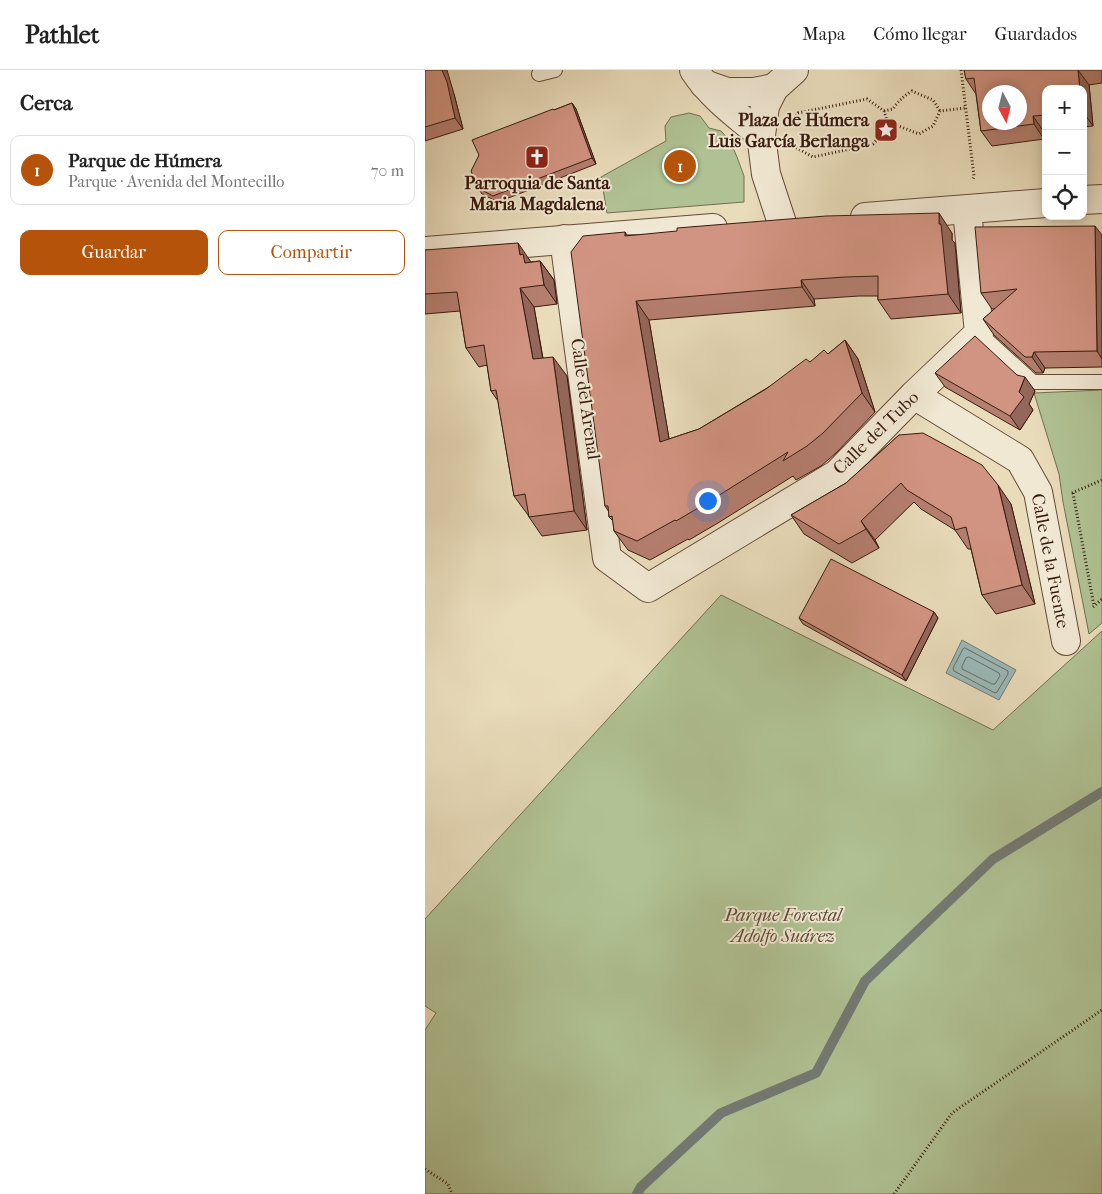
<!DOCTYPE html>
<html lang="es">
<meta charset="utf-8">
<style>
:root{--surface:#fff;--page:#f2f2f2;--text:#222;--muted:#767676;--line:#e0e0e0;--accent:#b45309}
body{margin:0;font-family:"IM FELL French Canon",serif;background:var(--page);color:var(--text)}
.controls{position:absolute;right:15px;top:15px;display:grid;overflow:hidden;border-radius:10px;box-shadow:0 2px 12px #0003}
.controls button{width:45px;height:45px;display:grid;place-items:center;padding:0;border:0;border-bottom:1px solid var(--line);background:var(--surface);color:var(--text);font:25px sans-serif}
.compass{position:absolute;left:557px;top:15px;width:45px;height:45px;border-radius:50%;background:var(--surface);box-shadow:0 2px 12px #0003;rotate:173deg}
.you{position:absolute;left:282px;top:430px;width:18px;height:18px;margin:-12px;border:4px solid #fff;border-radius:50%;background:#1a73e8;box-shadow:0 0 0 8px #1a73e833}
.badge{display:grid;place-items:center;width:32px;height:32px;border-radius:50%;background:var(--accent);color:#fff;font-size:16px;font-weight:700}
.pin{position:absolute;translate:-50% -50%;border:2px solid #fff;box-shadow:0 1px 5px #0006}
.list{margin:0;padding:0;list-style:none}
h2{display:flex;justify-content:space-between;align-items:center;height:65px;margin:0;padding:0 20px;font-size:21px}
h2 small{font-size:16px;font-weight:400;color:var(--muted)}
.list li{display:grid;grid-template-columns:32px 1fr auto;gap:15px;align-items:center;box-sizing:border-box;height:70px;margin:0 10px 10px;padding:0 10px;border:1px solid var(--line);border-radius:10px}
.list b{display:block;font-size:19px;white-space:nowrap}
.list p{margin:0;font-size:16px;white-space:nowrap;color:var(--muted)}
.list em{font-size:16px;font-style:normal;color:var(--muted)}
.actions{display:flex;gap:10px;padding:15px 20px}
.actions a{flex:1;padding:11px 0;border:1px solid var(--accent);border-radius:10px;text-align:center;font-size:18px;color:var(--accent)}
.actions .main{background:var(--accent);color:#fff}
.icon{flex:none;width:28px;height:28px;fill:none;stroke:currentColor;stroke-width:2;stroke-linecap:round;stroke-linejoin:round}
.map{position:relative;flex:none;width:677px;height:1124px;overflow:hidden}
header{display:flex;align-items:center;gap:30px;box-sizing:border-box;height:70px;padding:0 25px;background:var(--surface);border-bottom:1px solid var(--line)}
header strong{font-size:24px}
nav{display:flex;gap:28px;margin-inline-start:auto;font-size:18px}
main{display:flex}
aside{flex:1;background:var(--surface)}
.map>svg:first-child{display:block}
.green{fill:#b0c294;stroke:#746e50}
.water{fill:#9abab9;stroke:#737a74}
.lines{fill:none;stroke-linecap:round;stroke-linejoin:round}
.shore{stroke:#6a6a63;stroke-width:1}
.stream{stroke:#737a74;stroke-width:10}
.lane-casing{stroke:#654b38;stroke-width:16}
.street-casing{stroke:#654b38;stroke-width:30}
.path{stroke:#391b0d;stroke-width:3;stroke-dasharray:1 2.5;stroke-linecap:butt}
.lane{stroke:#f1e8d3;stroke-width:14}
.street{stroke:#f1e8d3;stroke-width:28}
.wall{fill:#b57f70;stroke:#391b0d}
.shaded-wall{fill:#93685b;stroke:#391b0d}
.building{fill:#d29482;stroke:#391b0d;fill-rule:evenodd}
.labels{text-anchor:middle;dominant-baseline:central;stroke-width:4;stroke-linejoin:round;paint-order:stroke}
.poi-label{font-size:18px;font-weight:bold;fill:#391b0d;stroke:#f1e8d3;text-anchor:end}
.street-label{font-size:18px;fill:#391b0d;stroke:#f1e8d3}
.park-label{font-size:18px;font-style:italic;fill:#5d4d36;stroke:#f1e8d3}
</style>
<header>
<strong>Pathlet</strong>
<nav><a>Mapa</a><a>Cómo llegar</a><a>Guardados</a></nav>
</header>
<main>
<aside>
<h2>Cerca<small></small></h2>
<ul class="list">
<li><span class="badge">1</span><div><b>Parque de Húmera</b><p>Parque · Avenida del Montecillo</p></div><em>70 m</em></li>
</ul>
<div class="actions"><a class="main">Guardar</a><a>Compartir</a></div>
</aside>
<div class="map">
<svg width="677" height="1124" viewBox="0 0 677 1124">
<rect width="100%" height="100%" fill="#e9dcbb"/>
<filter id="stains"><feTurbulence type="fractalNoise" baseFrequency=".004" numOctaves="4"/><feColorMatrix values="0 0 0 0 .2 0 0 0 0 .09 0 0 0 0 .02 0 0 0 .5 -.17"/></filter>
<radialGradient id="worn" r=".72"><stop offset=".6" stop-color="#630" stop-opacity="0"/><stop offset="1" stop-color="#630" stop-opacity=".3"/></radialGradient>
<g class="green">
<path d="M264 43 275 46 284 58 296 61 305 71 312 87 319 106V132L182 143 176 107 241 71 240 56 246 47Z"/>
<path d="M677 320V553L664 564 638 432 634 404 609 323Z"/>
<path d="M296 525 568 660 677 561V1124H0V960L11 943 0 936V849Z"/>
</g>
<path class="water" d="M537 570 591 600 574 630 521 603Z"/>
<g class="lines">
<g class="shore">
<path d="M540 578 583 601V604L572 622 570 623 529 601 528 598 538 579Z"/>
<path d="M544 587 574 603 575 606 570 614H567L537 599V596L541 588Z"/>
</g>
<path class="stream" d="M212 1124 216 1117 296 1043 391 1003 440 911 568 789 677 722"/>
<g class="lane-casing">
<g id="lane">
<path d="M114 4 130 0"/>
<path d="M554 263 608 312H677"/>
</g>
</g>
<g class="street-casing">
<g id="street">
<path d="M269 0C286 26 312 45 336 65"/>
<path d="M279 14 302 22H329L349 18"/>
<path d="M658 130 677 129"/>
<path d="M440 147 621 133"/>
<path d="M357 153 341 104 336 65 340 36 349 18 369 0"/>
<path d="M139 169 182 488 223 518 412 404 489 325 554 263 542 140"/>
<path d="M0 181 288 158"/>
<path d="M489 325 595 390 613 422 641 571"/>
</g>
</g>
<g class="path">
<path d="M536 0 549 106 548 109"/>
<path d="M459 41 468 39C473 31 479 26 487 21L508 30 515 41"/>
<path d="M371 46 373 43 442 29 459 41 464 57"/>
<path d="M368 76 388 87 448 74 464 57 471 55 494 64 508 56 515 41 540 38"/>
<path d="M647 423 677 410"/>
<path d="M648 423 669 536"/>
<path d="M668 537 677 529"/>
<path d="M0 1099 23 1114 27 1124"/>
<path d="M469 1124 527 1043 677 940"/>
</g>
<use href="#lane" class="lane"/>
<use href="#street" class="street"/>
</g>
<g class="wall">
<path d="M0 0 29 24 38 59 0 71Z"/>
<path d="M539 0H677V13L664 15 668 56 658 57V19H621V61L619 62V69L567 76 556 61 551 24 541 9Z"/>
<path d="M147 33 151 39 171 94 73 132 57 124 53 118 129 40Z"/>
<path d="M200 162 202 165 527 163V170L530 173 536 243 466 249 453 230V226H434L389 229 390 236 224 250 244 369 274 359 385 292 403 284 420 270 433 289 450 342 411 383 396 396 371 410 368 406 293 453 264 470 263 469 225 490 203 480 189 461 188 451 184 447V442L180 436Z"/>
<path d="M677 165V297L620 298 618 303H611L569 265 558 249 570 239H567L556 223Z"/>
<path d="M0 180 106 192 115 191 129 210 132 234 109 237 118 288 142 306 162 460 117 466 104 447 103 445 89 426 73 331 66 321 62 295 54 297 41 278 35 241 0 244Z"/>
<path d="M510 303 592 305 610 321 604 334 608 340 595 360 520 317Z"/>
<path d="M474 365 586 434 610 534 571 544 557 525 546 479H543L530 460 496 439 489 432 450 470 454 478 427 493 379 464 366 445 421 413Z"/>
<path d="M509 542 513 548 481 611 378 554 374 548Z"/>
</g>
<g class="shaded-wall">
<path d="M17 0H22L29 24 38 59 30 48Z"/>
<path d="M653 0 664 15 668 56 658 42V19H655Z"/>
<path d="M147 33 151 39 171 94 167 88Z"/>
<path d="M608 46 619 62V69L609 54Z"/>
<path d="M514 143 527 163V170L530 173 536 243 523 224 514 154Z"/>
<path d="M670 156 677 165V289L672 281Z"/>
<path d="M93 173 106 192 107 196 113 212 95 185Z"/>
<path d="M115 191 129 210 132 234 119 215Z"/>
<path d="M376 210 389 229 390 236 377 217Z"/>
<path d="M95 218 109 237 121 308 108 289Z"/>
<path d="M211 231 224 250 248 392 235 372Z"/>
<path d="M420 270 433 289 450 342 437 323Z"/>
<path d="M609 282 620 298 618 303 607 287Z"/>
<path d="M128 287 142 306 162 460 149 441Z"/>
<path d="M600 307 610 321 604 334 608 340 595 360 585 346Z"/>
<path d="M573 415 586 434 610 534 597 515Z"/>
<path d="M436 451 450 470 454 478 441 459Z"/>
<path d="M509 542 513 548 481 611 477 605Z"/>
</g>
<g class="building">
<path d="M0 0H17L22 12 30 48 0 57Z"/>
<path d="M539 0H653L655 19H621V45L608 46 609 54 556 61 549 8 541 9ZM564 22H594V52H564Z"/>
<path d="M147 33 167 88 68 126 53 118 46 101 54 85 47 70 128 39 129 40Z"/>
<path d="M514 143V154H516L523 224 453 230V206L420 207 376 210 377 217 211 231 235 372 274 359 341 319 381 289 385 292 399 280 403 284 420 270 437 323 398 363 382 376 358 391 363 382 280 434 251 451 250 450 212 471 189 461 187 446 184 447 183 436H180L146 182 158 166 200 162V166L252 161V158L401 146Z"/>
<path d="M670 156 672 281 609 282 607 287H600L558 249 592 219 556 223 550 157Z"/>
<path d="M93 173 95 185 98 184 100 193 115 191 119 215 95 218 108 289 128 287 149 441 104 447 100 424 89 426 71 320 66 321 59 275 41 278 32 222 0 224V180Z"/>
<path d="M550 266 592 305 600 307 594 322 599 327 585 346 510 303Z"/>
<path d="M498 363 557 395 573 415 597 515 557 525 541 457 530 460 526 447 482 420 476 413 436 451 441 459 414 474 366 445 421 413 474 365Z"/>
<path d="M406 489 509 542 477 605 374 548Z"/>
</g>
<defs>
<g id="sight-square" transform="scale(1.25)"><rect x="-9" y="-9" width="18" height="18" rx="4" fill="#8f2418" stroke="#f1e8d3"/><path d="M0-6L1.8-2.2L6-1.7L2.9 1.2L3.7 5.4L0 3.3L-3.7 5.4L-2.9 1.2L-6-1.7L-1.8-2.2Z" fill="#fff"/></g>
<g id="church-square" transform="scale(1.25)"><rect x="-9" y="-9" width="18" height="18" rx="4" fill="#8f2418" stroke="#f1e8d3"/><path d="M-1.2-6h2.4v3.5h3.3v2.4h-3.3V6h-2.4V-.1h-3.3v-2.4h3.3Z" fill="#fff"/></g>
</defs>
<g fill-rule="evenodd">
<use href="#sight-square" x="461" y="60"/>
<use href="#church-square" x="112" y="87"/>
</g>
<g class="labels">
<g class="poi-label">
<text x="444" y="50">Plaza de Húmera<tspan x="444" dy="21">Luis García Berlanga</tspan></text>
<text x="112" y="113" text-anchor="middle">Parroquia de Santa<tspan x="112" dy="21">Maria Magdalena</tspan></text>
</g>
<g class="street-label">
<text transform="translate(160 329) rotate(82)">Calle del Arenal</text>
<text transform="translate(451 363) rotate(-44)">Calle del Tubo</text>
<text transform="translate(625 491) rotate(79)">Calle de la Fuente</text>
</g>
<g class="park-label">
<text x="358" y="845">Parque Forestal<tspan x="358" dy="21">Adolfo Suárez</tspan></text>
</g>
</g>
<rect width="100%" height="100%" filter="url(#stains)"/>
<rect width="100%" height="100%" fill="url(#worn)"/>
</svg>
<div class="controls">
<button>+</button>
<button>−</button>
<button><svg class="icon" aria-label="locate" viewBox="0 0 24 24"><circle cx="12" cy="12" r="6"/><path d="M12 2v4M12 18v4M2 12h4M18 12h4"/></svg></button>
</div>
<svg class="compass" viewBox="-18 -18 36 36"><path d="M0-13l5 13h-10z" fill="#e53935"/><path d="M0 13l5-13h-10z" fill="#767676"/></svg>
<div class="you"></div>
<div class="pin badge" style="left:255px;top:96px">1</div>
</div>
</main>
